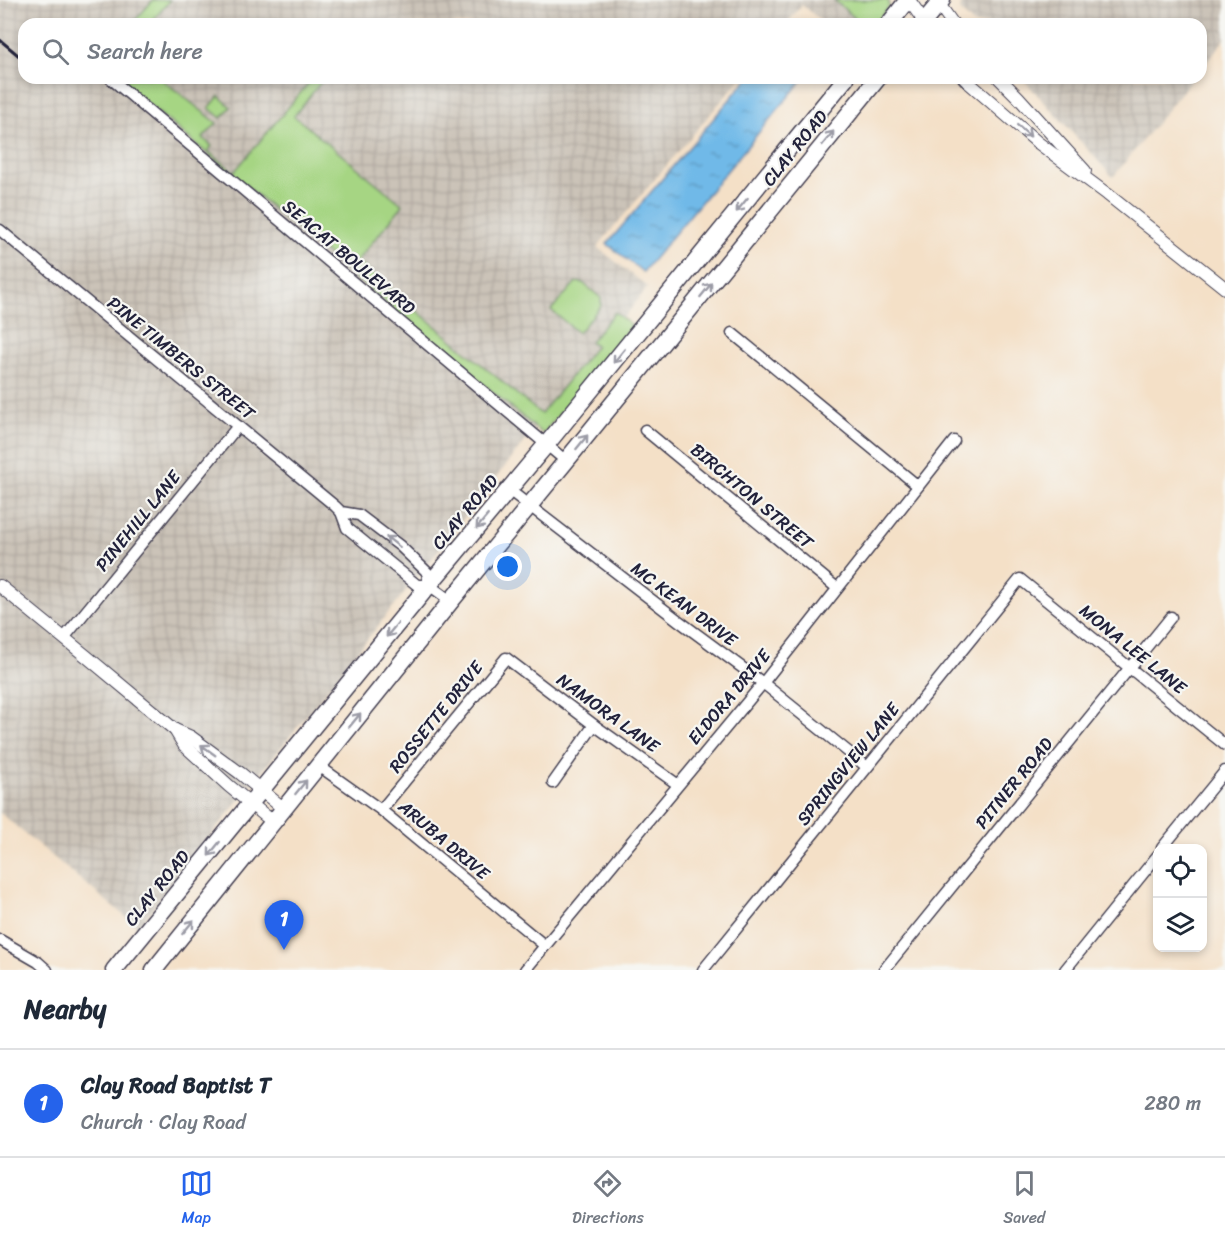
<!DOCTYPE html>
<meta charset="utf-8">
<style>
:root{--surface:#fff;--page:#f2f2f3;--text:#1f2937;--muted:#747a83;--line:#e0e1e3;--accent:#2563eb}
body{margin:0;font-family:Sriracha,sans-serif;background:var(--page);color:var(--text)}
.controls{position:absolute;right:18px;bottom:18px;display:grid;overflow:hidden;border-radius:12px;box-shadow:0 3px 9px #0003}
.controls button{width:54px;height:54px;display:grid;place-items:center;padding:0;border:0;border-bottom:2px solid var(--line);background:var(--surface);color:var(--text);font:30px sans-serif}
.you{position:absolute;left:508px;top:567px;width:21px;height:21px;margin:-15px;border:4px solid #fff;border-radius:50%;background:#1a73e8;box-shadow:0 0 0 9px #1a73e833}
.badge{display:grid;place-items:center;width:39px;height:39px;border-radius:50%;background:var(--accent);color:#fff;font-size:20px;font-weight:700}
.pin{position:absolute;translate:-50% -50px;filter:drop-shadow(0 2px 3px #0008)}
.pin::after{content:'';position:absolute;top:32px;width:21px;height:18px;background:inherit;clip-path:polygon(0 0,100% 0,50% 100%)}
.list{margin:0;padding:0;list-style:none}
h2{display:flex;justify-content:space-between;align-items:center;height:78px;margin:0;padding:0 24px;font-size:26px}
h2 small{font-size:20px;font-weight:400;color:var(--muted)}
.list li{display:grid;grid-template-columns:39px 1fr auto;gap:18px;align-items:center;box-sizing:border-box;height:108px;padding:0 24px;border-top:2px solid var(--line)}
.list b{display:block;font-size:22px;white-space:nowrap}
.list p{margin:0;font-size:20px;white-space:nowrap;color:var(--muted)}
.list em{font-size:20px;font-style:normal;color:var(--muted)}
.icon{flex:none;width:33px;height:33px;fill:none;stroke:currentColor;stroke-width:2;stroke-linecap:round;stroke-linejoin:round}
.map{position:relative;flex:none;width:1225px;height:970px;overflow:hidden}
.search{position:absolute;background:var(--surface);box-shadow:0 3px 9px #0003;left:18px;right:18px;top:18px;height:66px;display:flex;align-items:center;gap:15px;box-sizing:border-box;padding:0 21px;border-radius:18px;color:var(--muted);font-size:22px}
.sheet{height:186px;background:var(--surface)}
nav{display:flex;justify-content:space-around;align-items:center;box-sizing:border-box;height:84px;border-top:2px solid var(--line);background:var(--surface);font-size:16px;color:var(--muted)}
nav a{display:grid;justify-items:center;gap:3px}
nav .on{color:var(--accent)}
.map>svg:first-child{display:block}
.industrial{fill:url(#industrial-grid)}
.green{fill:#a6d583;stroke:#647c5f;stroke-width:1.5}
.water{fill:url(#water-ripples);stroke:#496e92;stroke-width:1.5}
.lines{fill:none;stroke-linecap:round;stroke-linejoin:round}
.minor-casing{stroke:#423e50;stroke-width:13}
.tertiary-casing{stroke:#423e50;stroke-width:14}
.primary-casing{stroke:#423e50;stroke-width:19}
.minor{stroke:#fff;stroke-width:10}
.tertiary{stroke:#fff;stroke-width:12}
.primary{stroke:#fff;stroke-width:16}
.rail{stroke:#22223b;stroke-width:3}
.oneway{stroke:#9c9ca7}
.labels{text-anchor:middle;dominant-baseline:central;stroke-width:4.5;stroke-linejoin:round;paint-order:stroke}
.street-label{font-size:18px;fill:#22223b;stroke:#f6f6f2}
</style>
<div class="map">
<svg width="1225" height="970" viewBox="0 0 1225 970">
<defs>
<pattern id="industrial-grid" width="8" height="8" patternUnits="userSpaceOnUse" patternTransform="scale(1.5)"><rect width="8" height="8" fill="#cbc3b8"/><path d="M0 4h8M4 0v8" fill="none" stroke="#aea79f"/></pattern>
<pattern id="water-ripples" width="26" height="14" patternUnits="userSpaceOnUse" patternTransform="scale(1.5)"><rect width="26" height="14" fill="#70b9e8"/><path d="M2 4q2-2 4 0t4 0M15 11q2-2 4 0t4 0" fill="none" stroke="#5c96bd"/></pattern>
</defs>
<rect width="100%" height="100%" fill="#f6f6f2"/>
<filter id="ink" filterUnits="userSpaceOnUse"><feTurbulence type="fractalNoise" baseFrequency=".0167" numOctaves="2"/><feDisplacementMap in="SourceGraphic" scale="12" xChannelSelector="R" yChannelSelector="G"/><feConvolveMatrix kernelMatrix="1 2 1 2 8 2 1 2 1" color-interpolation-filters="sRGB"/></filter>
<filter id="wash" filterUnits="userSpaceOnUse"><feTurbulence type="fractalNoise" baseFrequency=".008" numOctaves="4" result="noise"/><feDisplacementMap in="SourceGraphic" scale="24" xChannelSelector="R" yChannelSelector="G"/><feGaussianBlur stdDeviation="1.35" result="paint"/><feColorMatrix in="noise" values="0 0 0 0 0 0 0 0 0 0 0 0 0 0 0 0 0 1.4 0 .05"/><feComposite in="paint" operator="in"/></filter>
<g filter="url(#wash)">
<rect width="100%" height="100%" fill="#f4e0c7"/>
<g class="industrial">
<path d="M0 0H882L862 24H825L802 5 786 24H24V78H741L597 247 648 287 138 927 0 813Z"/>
<path d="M962 0H1225V39L1201 68V24H973L960 10Z"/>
<path d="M1022 78H1193L1113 177Z"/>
</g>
<g class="green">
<path d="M153 0H170L150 24H132Z"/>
<path d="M834 0H889V7L875 24H862Z"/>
<path d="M117 78H160L217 123 203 138 212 146 208 151 234 172 313 78H318L322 81 294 116 403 205 357 261 541 414 596 346 590 342 615 312 632 326 543 434Z"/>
<path d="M219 96 231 107 221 118 209 108Z"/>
<path d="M576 282 583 283 601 298V306L578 333 551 310Z"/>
</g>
<path class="water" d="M748 78H804L643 272 607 244Z"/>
</g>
<g filter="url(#ink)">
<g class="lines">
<g class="minor-casing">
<g id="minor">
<path d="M110 78 566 461"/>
<path d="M0 230 335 506 341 512 347 528 417 585H429L451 601"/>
<path d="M732 333 918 486"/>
<path d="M645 430 837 588"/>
<path d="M509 490 679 621 763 683 867 767"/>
<path d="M341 512 359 515 400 546 427 572 429 585"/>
<path d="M64 638 238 426"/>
<path d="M319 766 381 810 544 945"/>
<path d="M553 783 594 725"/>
<path d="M381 810 506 658 594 725 677 784"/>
<path d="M1162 848 1225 771"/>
<path d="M0 940 38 962 47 970"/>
<path d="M525 970 763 683 954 441"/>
<path d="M703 970 1020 579 1225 745"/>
<path d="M884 970 1171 617"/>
<path d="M1065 970 1158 855"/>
</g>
</g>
<g class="tertiary-casing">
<g id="tertiary">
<path d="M909 0 926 24"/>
<path d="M936 0 953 24"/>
<path d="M964 78 968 82 1037 142 1107 194 1225 288"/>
<path d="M999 78 1018 97 1085 171"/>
<path d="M0 586 86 656 175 730 191 737 240 773 284 809"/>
<path d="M175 730 184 745 229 786 273 822"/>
</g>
</g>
<g class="primary-casing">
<g id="primary">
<path d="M889 24 908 0"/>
<path d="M922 24 942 0"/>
<path d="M114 970 429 585 546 445 846 78"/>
<path d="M154 970 451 601 566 461 878 78"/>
</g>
</g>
<use href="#minor" class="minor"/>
<use href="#tertiary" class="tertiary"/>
<use href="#primary" class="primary"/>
<path class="rail" d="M0 40 24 60"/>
</g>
<defs><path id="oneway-shaft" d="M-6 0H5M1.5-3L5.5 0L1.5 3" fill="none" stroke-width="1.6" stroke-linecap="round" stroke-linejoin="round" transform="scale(1.5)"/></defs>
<g class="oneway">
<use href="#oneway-shaft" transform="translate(1024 131) rotate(41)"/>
<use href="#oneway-shaft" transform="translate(828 138) rotate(-51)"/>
<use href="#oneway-shaft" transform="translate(742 205) rotate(129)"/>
<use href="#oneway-shaft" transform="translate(706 290) rotate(-51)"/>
<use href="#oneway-shaft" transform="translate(619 356) rotate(129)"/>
<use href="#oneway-shaft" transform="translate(582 442) rotate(-51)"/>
<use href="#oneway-shaft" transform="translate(482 522) rotate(130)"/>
<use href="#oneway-shaft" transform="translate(393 542) rotate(-142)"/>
<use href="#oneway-shaft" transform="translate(392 630) rotate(129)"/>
<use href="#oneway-shaft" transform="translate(355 720) rotate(-51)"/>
<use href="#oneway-shaft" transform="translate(208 750) rotate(-144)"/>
<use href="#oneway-shaft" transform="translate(301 787) rotate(-51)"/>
<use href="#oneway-shaft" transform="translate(214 849) rotate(129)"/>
<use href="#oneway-shaft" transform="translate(188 927) rotate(-51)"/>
</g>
</g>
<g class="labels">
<g class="street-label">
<text transform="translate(795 148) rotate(-51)">CLAY ROAD</text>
<text transform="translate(349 257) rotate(40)">SEACAT BOULEVARD</text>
<text transform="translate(181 358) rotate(39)">PINE TIMBERS STREET</text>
<text transform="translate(752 496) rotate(40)">BIRCHTON STREET</text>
<text transform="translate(465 512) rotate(-50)">CLAY ROAD</text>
<text transform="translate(138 521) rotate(-51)">PINEHILL LANE</text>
<text transform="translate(684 604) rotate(37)">MC KEAN DRIVE</text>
<text transform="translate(1133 649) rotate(39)">MONA LEE LANE</text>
<text transform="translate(729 697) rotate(-50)">ELDORA DRIVE</text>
<text transform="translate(608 713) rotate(36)">NAMORA LANE</text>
<text transform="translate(436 717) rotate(-51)">ROSSETTE DRIVE</text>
<text transform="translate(848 764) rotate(-51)">SPRINGVIEW LANE</text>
<text transform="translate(1014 783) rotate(-51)">PITNER ROAD</text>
<text transform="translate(444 840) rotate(40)">ARUBA DRIVE</text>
<text transform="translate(157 888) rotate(-51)">CLAY ROAD</text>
</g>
</g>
</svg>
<div class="controls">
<button><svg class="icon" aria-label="locate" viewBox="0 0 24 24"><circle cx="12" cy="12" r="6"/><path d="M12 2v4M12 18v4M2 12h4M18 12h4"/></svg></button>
<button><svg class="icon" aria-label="layers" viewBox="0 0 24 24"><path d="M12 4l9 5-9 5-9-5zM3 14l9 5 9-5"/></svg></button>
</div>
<div class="you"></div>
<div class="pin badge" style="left:284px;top:950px">1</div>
<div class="search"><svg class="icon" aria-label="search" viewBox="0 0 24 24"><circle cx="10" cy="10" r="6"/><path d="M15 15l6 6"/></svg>Search here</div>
</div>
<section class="sheet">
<h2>Nearby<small></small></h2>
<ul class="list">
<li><span class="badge">1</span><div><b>Clay Road Baptist T</b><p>Church · Clay Road</p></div><em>280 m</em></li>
</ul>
</section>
<nav>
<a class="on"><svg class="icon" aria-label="map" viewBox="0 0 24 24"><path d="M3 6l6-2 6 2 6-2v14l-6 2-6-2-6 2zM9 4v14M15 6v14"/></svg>Map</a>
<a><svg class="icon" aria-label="directions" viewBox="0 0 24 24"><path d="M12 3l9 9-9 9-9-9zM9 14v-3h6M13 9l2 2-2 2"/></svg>Directions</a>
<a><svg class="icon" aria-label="saved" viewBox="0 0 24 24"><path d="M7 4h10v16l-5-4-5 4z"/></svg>Saved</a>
</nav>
